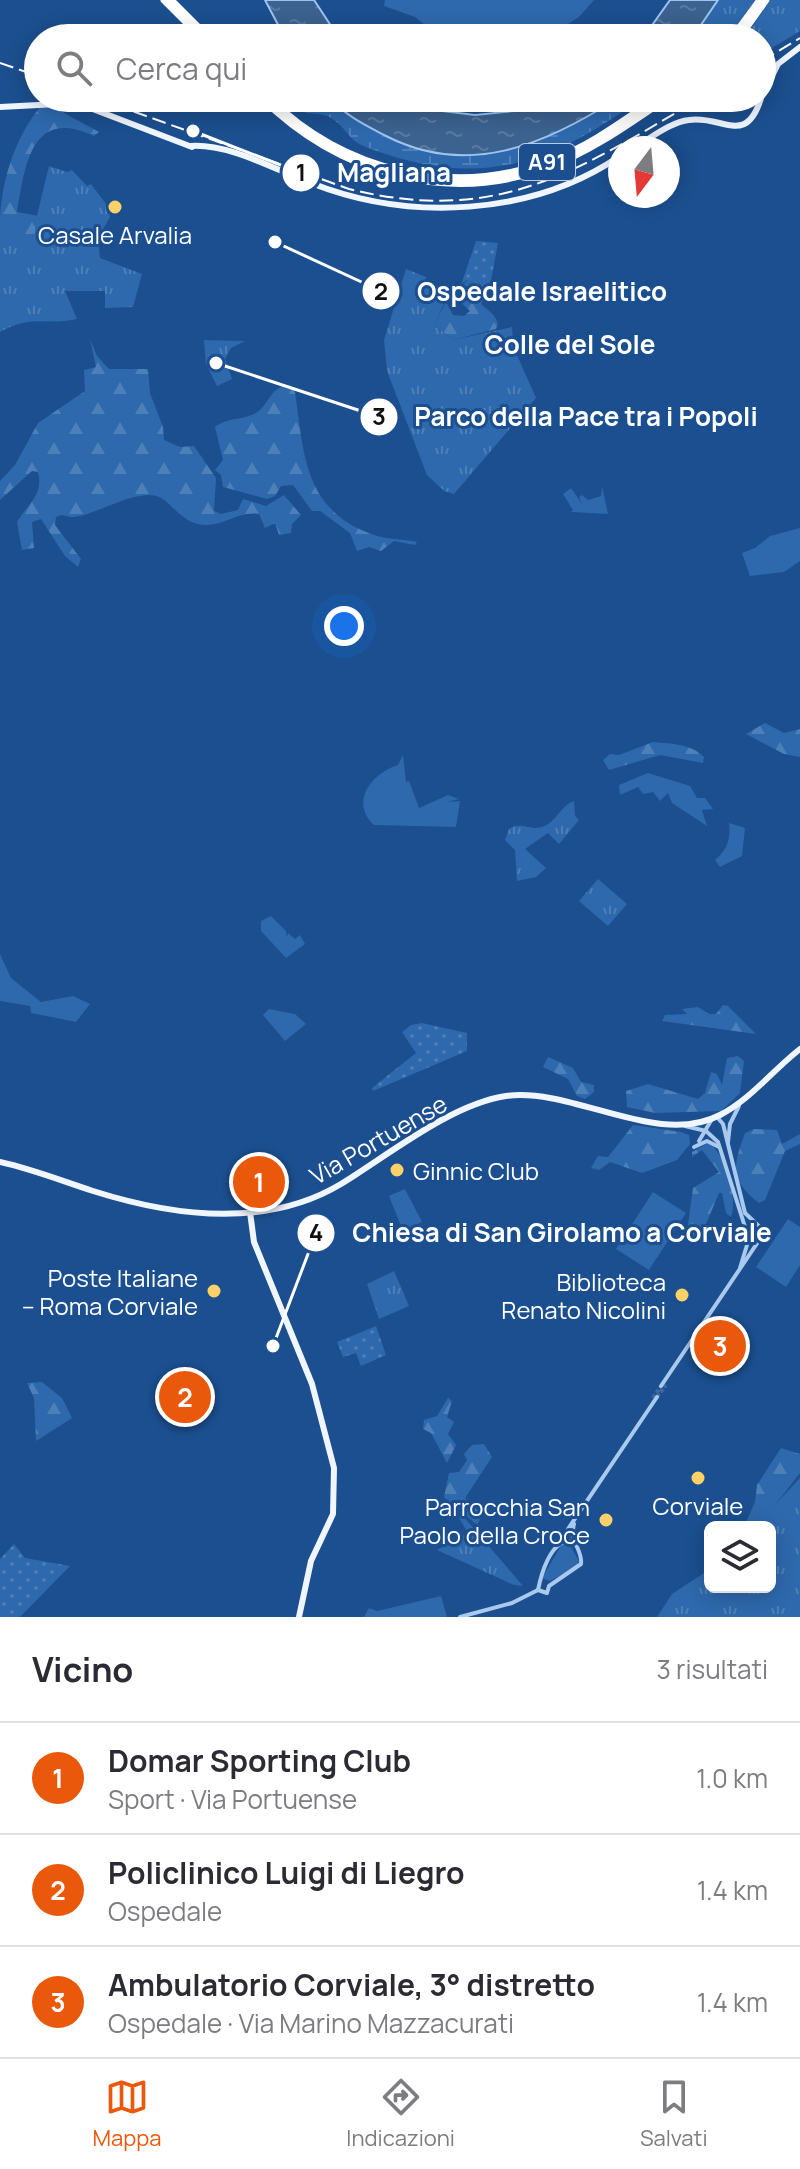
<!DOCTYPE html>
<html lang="it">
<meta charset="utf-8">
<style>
:root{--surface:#fff;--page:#f2f2f3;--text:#2b2b33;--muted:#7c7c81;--line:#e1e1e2;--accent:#ea580c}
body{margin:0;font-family:Manrope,sans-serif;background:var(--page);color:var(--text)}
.controls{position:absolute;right:24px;bottom:24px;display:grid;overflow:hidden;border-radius:12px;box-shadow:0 4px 20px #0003}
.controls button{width:72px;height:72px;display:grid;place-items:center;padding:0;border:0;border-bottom:2px solid var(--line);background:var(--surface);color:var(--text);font:40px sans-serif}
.compass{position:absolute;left:608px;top:136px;width:72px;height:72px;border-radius:50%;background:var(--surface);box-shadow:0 4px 20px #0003;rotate:196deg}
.you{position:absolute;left:344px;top:626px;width:28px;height:28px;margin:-20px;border:6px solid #fff;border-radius:50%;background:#1a73e8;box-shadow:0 0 0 12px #1a73e833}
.badge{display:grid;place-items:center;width:52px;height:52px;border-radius:50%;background:var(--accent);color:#fff;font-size:26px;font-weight:700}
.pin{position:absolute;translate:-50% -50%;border:4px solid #fff;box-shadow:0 2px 8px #0006}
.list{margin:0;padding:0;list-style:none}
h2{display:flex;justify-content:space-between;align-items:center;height:104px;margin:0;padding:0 32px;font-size:34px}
h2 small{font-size:26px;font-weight:400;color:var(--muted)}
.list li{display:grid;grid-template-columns:52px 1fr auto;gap:24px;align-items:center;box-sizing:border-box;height:112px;padding:0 32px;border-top:2px solid var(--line)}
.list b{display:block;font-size:30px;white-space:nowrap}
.list p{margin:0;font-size:26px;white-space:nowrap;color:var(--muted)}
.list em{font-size:26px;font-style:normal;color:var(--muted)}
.icon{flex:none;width:44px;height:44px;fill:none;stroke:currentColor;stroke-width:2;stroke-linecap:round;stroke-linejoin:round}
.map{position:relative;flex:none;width:800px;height:1617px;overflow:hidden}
.search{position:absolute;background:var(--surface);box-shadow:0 4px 20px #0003;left:24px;right:24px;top:24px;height:88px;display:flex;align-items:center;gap:20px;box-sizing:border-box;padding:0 28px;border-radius:44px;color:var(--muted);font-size:30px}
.sheet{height:440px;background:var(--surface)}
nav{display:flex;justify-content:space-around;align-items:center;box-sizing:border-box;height:112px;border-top:2px solid var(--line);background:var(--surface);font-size:22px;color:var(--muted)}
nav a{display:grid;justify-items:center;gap:4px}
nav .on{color:var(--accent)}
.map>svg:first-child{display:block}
.grass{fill:#2e69ad}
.forest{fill:url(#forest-firs)}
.wetland{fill:url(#wetland-marsh)}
.park{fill:url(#park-tufts)}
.garden{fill:url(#garden-dots)}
.water{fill:url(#water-ripples);stroke:#9cc4f0;stroke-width:2}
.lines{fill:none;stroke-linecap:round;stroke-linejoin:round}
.minor-tunnel{stroke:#3d69a0;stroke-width:4;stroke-dasharray:4 2;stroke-linecap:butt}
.minor{stroke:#a9c9ee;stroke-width:4}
.major{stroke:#f0f6ff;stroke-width:6}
.highway{stroke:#fff;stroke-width:7}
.rail{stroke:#fff;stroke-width:2;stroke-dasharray:14 6;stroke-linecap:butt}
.poi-dot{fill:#ffd166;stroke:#1b4f8f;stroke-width:3}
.labels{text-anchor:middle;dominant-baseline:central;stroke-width:6;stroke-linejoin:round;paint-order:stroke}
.shield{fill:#1b4f8f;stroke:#bbcadd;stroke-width:2}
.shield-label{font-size:22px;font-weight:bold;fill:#fff}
.poi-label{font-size:24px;fill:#fff;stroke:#1b4f8f;text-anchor:end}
.street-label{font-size:24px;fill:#fff;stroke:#1b4f8f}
.neighbourhood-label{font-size:26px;font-weight:bold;fill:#fff;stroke:#1b4f8f}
.leader{fill:none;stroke:#fff;stroke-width:3}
.callout-dot{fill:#fff;stroke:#1b4f8f;stroke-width:3}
.mark-label{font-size:24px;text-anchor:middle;font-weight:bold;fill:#111}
.callout-label{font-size:26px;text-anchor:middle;font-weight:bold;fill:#fff;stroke:#1b4f8f;stroke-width:6;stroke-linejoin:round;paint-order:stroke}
</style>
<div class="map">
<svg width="800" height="1617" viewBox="0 0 800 1617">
<defs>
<pattern id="forest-firs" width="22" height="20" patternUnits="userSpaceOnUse" patternTransform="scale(2)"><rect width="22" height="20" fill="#2e69ad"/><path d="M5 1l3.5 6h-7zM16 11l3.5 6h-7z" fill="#4d80b9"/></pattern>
<pattern id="wetland-marsh" width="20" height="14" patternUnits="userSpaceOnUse" patternTransform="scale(2)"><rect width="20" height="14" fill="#2e69ad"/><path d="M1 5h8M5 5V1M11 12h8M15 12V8" fill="none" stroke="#4d80b9"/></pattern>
<pattern id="park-tufts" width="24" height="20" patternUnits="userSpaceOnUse" patternTransform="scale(2)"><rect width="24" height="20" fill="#2e69ad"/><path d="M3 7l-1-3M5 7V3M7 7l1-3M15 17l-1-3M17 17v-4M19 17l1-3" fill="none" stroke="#4d80b9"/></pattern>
<pattern id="garden-dots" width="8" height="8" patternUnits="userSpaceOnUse" patternTransform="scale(2)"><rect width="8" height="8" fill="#2e69ad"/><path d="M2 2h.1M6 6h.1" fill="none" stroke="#4d80b9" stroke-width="1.8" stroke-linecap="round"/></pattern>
<pattern id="water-ripples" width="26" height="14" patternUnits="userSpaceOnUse" patternTransform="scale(2)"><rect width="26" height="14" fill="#3c6290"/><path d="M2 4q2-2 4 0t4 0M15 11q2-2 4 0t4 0" fill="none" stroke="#597aa1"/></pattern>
</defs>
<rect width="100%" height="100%" fill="#1b4f8f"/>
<g class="grass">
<path d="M385 0H594L579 17 546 38H441L415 17 384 6Z"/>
<path d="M602 486 608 514 571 512 573 510 563 494 571 488 582 504 579 497 582 495 588 500 601 496Z"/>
<path d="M800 528V561L784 572 750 576 742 553 755 548 770 536Z"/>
<path d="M403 755 406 782 409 781 419 808 448 795 459 799 447 802 460 801 456 827 374 825C349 802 372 773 398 765Z"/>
<path d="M648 773 690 786 697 798H705L713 809 702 810 707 826 672 803 668 793 660 801 653 792 643 794 638 787 620 795 619 785Z"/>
<path d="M729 823 745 828 742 856 720 867 715 860C727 850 731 839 729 823Z"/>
<path d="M271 916 286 931 287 937 288 933 295 939 300 935 305 944 286 958 261 931V921Z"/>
<path d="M0 954 11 978 41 1002 73 996 90 1004 76 1022 31 1013 30 1006 0 1001Z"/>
<path d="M269 1009 295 1014 306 1024 285 1041 263 1015Z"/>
<path d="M405 1189 422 1222 403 1231 389 1196Z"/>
<path d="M653 1192 686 1213 649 1270 616 1249Z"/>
<path d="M788 1219 800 1227V1265L786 1287 756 1267Z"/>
<path d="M568 1542 579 1561 576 1568 550 1581 542 1578 562 1544Z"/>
<path d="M441 1596 447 1617H364L369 1608 377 1611Z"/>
</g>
<g class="forest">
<path d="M67 104 64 113 99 132 94 136C31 106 25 166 17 212L39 216 32 237 0 226C0 185 14 138 41 106Z"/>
<path d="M466 280 477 283C474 312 492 304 498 324L496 329 453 340 437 327 436 321 446 302 453 315 464 316 470 311 457 299Z"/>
<path d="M90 339 97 356 109 369H148L150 393 163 427 164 440 180 447 194 446 216 478 214 511 221 514 238 510 243 499 266 506 284 495 301 515 292 524 291 533 279 535 275 523 265 528 259 514C239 511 224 526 205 525 185 524 176 509 163 499 143 484 97 515 74 517 65 517 64 513 56 517L55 525 81 559 78 567 65 556 41 519 32 522 34 548 22 550 17 522C28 503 44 495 38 472L32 471 0 500V481L15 465 38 423 85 391 84 370 96 367Z"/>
<path d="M289 385 295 392C304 455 304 511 374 535 388 540 403 539 417 542L415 545 394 541 381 551 369 547 357 551 350 533 320 511H312L293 485 281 486 275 496 267 499 223 487 221 475 215 470 223 460 215 427C228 416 248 421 260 410 271 400 270 388 289 385Z"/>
<path d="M765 723 784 733 800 729V757L784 754 746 734Z"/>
<path d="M653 742C671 744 690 743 704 757L703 763 660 755 609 770 603 760 610 754 619 755Z"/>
<path d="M723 1005 728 1006 756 1034 662 1021 665 1015 687 1014 682 1009 698 1007 709 1014H716Z"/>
<path d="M738 1056 744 1061 740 1093 721 1111 655 1113 627 1107 626 1091 648 1084 698 1099 705 1093 711 1072 717 1074 722 1085 727 1058Z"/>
<path d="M548 1057 573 1068 581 1082 594 1085V1092L585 1099 577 1096 568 1079 543 1067Z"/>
<path d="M633 1125 681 1132 689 1135 690 1144 677 1160 642 1173 610 1162 599 1170 591 1168 598 1156 608 1157Z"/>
<path d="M754 1129 777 1130 782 1144 800 1134V1144L785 1151 765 1200 759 1203C728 1179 734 1164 745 1133Z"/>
<path d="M708 1143C726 1152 738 1199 731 1217L726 1213 722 1193H719L706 1224 695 1238 687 1232 693 1188 719 1172 702 1150 692 1157V1152Z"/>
<path d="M42 1382 62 1398 72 1418 36 1441 34 1398 27 1383Z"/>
<path d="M448 1398 452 1401 447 1417 454 1422 448 1434 456 1445 447 1463 431 1433 423 1429 424 1420 437 1416Z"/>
<path d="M484 1444 492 1457 465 1498 482 1514 477 1525 444 1497 449 1473 459 1472 467 1460 464 1454 472 1445Z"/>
<path d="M781 1448 800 1454V1473L758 1527H744L755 1502 757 1485Z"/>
</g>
<path class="wetland" d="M317 98H330L402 145 495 153 545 136 592 115 618 98H642C549 166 477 190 366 147 349 141 347 129 334 120 325 113 315 114 305 113Z"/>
<g class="park">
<path d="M717 0H756L728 38H692Z"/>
<path d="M771 0H800V31L762 54V38H744Z"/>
<path d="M49 166 67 172 72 170 87 186 91 184 109 208 110 217 98 238 100 258 142 274 133 307 105 308V291H65L77 319C47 326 33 314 0 332V226L32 236Z"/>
<path d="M406 269 426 277 429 290 449 293 436 321 437 327 453 340 512 327 513 346 536 398 454 494 444 491 427 475 387 371 384 340Z"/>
<path d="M204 340 245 341 231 348 225 359 232 379 217 386 206 364Z"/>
<path d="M574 801 575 816 579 820 559 844 548 833 525 849 546 868 536 877 517 881 515 850 505 840 509 829C521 821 529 831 542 827 557 822 560 806 574 801Z"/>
<path d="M598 879 627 904 608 926 579 901Z"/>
<path d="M394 1271 409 1306 379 1319 367 1284Z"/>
<path d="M800 1478V1617H657L672 1594 710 1569V1587H770V1527H754Z"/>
<path d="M462 1515 523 1586 514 1585 437 1550 468 1533 459 1518Z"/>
</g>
<g class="garden">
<path d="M476 241 498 243 489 291 480 306 475 297 476 283 466 280 461 285Z"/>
<path d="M422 1023 467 1033V1051L373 1091 372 1088 416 1053 402 1032 411 1025Z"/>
<path d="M376 1326 386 1355 361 1366 356 1353 343 1357 337 1342Z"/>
<path d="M14 1544 25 1558 70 1566 20 1617H0V1559Z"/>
</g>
<g class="water">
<path d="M265 0H314L339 38H285Z"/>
<path d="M670 0H718L692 38H643Z"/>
<path d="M330 98H406L434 110 475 115 514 111 544 98H618C545 145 468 178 386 136 365 125 346 116 330 98Z"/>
</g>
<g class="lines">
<g class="minor-tunnel">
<path d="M657 1397 666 1385"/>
<path d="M653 1398 661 1386"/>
<path d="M558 1546 566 1532"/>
</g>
<g class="minor">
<path d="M717 1117 723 1124 745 1213 763 1230 758 1240 748 1238"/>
<path d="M685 1126 706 1131 718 1142 746 1230 747 1245 740 1268"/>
<path d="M699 1141 712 1119"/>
<path d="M728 1142 730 1124 739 1106"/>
<path d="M694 1147 707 1141 719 1147"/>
<path d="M661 1386 760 1239"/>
<path d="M566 1532 657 1397"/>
<path d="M538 1590 547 1593 549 1586 581 1564C583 1550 569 1542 574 1524"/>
<path d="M538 1590C541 1575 550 1541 570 1541"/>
<path d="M460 1617 512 1603 538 1590"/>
</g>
<g class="major">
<path d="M762 96 778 64 800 47"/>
<path d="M0 107 77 103 192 147"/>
<path d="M190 146C229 143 275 170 311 183 410 222 532 216 620 156"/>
<path d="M633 148C650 139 670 122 689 120 723 115 746 147 761 98"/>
<path d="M0 1162C32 1169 62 1181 93 1191 172 1216 266 1229 341 1184 387 1156 451 1104 506 1096 574 1087 657 1148 720 1115 751 1099 773 1070 800 1049"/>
<path d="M250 1212 254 1242 312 1384 334 1468 333 1514 311 1561 299 1617"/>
</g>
<g class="highway">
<path d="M164 0 202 38"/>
<path d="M171 0 209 38"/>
<path d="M732 38 760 0"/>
<path d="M739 38 766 0"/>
<path d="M262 98C337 172 445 205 546 168 590 152 629 124 667 98"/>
<path d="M269 98C343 171 453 199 552 160 590 146 623 121 657 98"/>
</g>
<g class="rail">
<path d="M762 61 800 38"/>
<path d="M0 63 38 76"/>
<path d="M96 98 349 189C499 226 578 170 701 98"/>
</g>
</g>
<g class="poi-dot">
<circle cx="115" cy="207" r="8"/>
<circle cx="397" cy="1170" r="8"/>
<circle cx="214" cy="1291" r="8"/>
<circle cx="682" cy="1295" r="8"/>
<circle cx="698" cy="1478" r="8"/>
<circle cx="606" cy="1520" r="8"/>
</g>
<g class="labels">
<rect class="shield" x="519" y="144" width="56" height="36" rx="6"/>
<g class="shield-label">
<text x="547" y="162">A91</text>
</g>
<g class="poi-label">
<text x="115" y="234" text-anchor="middle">Casale Arvalia</text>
<text x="413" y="1170" text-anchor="start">Ginnic Club</text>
<text x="198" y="1277">Poste Italiane<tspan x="198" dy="28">– Roma Corviale</tspan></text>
<text x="666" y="1281">Biblioteca<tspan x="666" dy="28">Renato Nicolini</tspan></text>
<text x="698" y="1505" text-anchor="middle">Corviale</text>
<text x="590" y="1506">Parrocchia San<tspan x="590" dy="28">Paolo della Croce</tspan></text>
</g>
<g class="street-label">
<text transform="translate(378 1139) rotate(-30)">Via Portuense</text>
</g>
<g class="neighbourhood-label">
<text x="570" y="344">Colle del Sole</text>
</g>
</g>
<path class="leader" d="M193 131L301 173M275 242L381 291M216 363L379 417M273 1346L316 1233"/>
<g class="callout-dot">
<circle cx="193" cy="131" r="8"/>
<circle cx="275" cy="242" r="8"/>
<circle cx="216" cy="363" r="8"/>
<circle cx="273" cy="1346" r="8"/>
<circle cx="301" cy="173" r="20"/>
<circle cx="381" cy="291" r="20"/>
<circle cx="379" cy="417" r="20"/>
<circle cx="316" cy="1233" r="20"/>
</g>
<g class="mark-label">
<text x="301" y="181">1</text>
<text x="381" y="300">2</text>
<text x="379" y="425">3</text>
<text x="316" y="1241">4</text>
</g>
<g class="callout-label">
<text x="394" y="182">Magliana</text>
<text x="542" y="301">Ospedale Israelitico</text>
<text x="586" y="426">Parco della Pace tra i Popoli</text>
<text x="562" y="1242">Chiesa di San Girolamo a Corviale</text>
</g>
</svg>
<div class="controls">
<button><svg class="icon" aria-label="layers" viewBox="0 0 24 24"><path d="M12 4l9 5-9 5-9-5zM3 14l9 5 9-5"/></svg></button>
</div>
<svg class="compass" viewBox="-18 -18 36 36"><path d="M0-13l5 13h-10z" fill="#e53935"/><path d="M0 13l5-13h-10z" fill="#7c7c81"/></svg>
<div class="you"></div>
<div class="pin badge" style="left:259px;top:1182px">1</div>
<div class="pin badge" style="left:185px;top:1397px">2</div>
<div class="pin badge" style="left:720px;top:1346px">3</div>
<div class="search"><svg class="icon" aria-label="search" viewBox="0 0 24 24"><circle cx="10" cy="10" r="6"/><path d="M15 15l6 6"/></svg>Cerca qui</div>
</div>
<section class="sheet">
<h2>Vicino<small>3 risultati</small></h2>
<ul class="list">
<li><span class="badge">1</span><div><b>Domar Sporting Club</b><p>Sport · Via Portuense</p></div><em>1.0 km</em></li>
<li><span class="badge">2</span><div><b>Policlinico Luigi di Liegro</b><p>Ospedale</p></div><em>1.4 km</em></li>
<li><span class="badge">3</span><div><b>Ambulatorio Corviale, 3° distretto</b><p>Ospedale · Via Marino Mazzacurati</p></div><em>1.4 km</em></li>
</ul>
</section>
<nav>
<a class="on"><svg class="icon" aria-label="map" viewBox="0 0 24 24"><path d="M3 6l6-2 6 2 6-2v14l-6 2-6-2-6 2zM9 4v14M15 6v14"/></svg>Mappa</a>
<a><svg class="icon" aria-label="directions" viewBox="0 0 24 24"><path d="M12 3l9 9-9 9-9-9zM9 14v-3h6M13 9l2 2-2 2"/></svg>Indicazioni</a>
<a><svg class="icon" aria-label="saved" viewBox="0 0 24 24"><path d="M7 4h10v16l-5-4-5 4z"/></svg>Salvati</a>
</nav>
